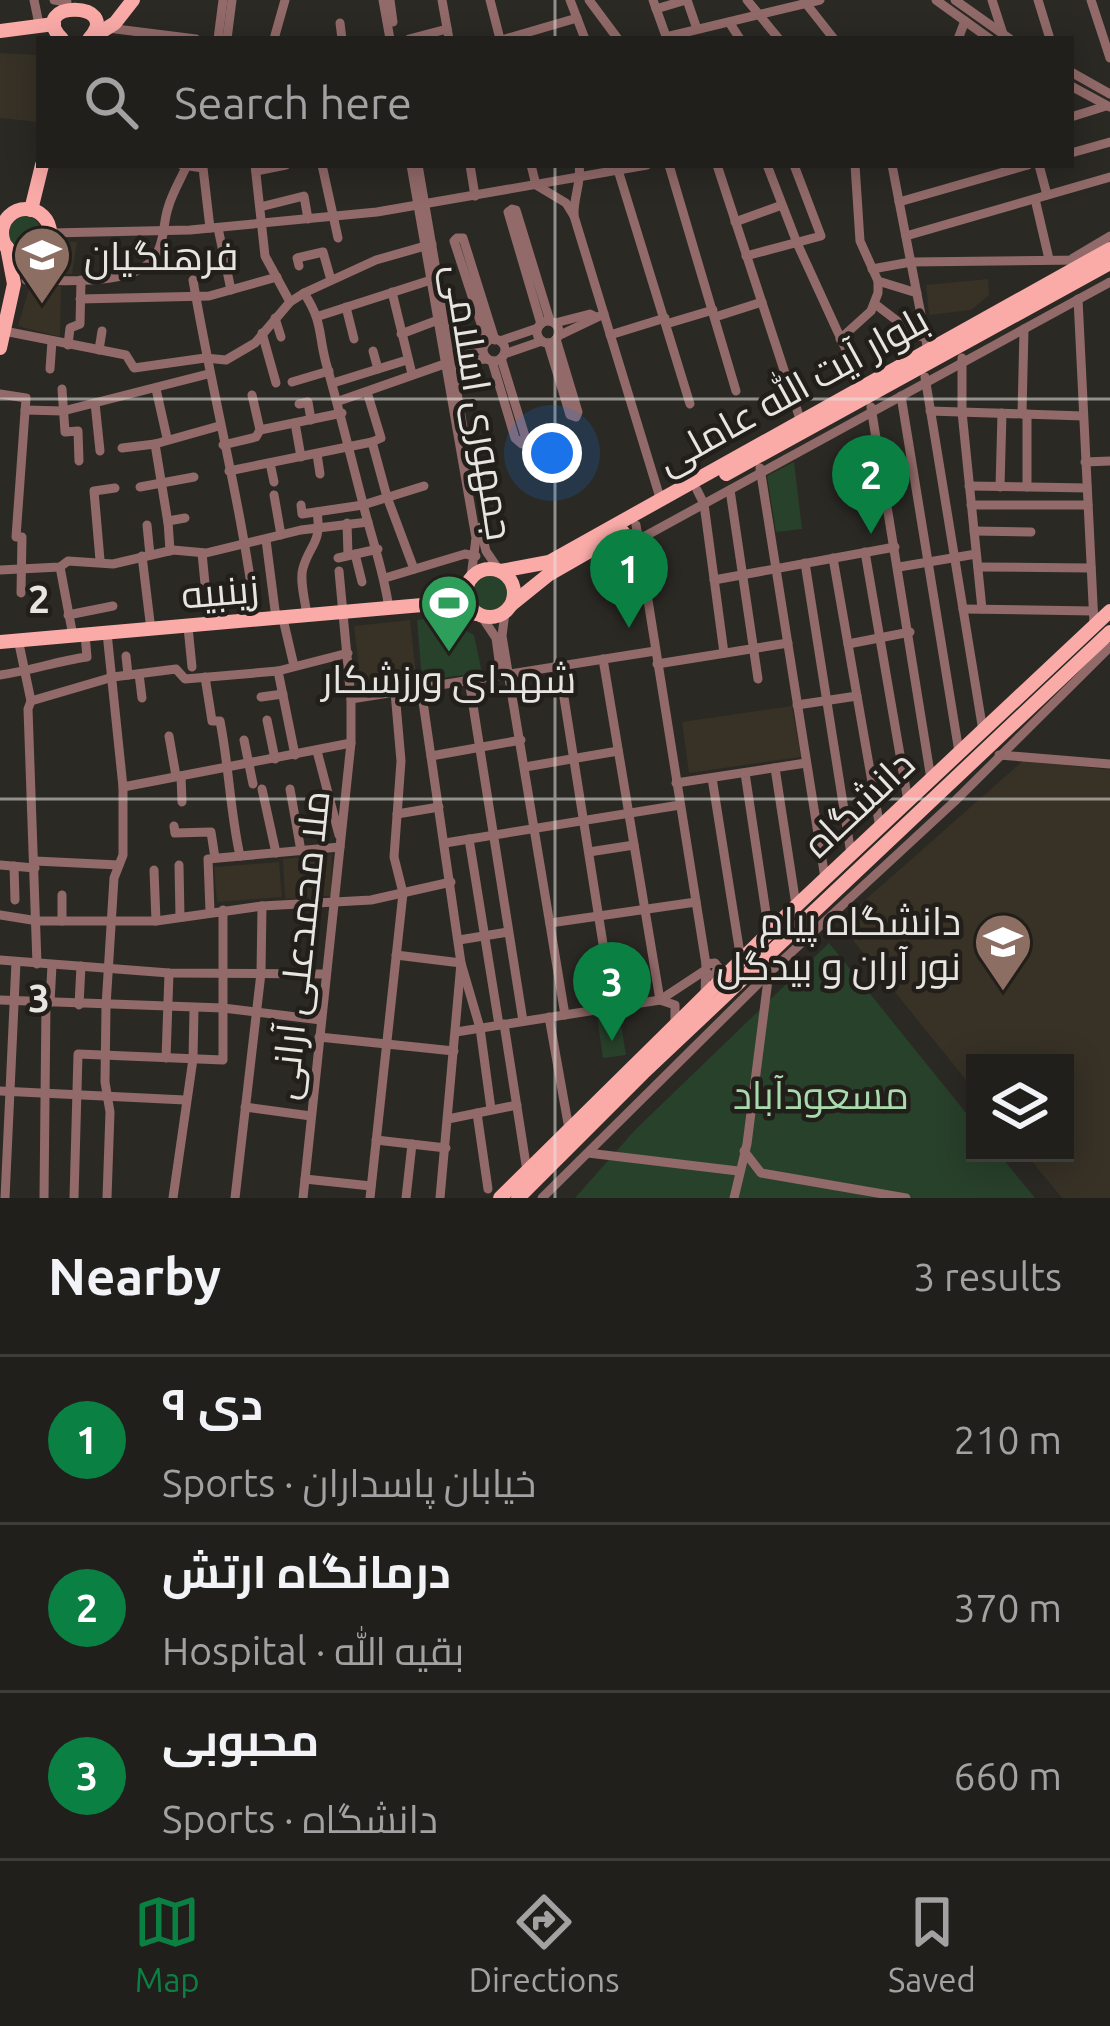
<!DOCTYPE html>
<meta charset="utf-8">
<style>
:root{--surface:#201f1b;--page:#282724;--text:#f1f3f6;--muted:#a2a2a3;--line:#3d3d3a;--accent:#0b8043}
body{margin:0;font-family:Ubuntu,Cairo,sans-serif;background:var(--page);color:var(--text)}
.controls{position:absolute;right:36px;bottom:36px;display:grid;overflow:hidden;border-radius:0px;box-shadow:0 6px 30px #0003}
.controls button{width:108px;height:108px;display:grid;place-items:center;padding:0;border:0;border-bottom:3px solid var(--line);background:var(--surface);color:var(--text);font:60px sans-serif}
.you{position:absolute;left:552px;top:453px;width:42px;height:42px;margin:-30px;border:9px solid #fff;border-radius:50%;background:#1a73e8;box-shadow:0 0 0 18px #1a73e833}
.badge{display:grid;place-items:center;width:78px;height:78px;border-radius:50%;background:var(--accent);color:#fff;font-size:39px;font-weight:700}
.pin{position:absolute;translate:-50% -99px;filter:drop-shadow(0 3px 6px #0008)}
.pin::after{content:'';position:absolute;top:63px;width:42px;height:36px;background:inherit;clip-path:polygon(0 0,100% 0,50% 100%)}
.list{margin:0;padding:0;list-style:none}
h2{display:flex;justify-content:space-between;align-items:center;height:156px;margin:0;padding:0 48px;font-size:51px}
h2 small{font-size:39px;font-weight:400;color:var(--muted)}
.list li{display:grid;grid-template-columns:78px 1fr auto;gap:36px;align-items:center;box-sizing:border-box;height:168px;padding:0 48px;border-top:3px solid var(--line)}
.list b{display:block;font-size:45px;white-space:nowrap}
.list p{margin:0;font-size:39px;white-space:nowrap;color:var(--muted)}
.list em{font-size:39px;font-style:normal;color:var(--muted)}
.icon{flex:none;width:66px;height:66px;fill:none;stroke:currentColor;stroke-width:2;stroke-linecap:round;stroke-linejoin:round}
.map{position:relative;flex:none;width:1110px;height:1198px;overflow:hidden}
.search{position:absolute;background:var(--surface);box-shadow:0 6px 30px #0003;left:36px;right:36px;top:36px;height:132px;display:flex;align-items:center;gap:30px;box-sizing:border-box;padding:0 42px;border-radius:0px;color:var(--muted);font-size:45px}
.sheet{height:660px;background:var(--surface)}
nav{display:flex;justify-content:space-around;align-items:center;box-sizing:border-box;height:168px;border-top:3px solid var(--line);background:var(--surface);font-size:33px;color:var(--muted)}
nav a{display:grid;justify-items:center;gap:6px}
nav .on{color:var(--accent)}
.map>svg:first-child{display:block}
.built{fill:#373126}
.green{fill:#28412b}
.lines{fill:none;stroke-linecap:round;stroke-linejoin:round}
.minor{stroke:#916a69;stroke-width:9}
.major{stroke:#faaba8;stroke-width:14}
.grid{fill:none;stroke:#e6e5e1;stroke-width:3;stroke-opacity:0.55}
.labels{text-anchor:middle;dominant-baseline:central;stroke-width:9;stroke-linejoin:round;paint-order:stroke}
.poi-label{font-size:39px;fill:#e6e5e1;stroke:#221f1a;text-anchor:start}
.street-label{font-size:39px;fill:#e6e5e1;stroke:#221f1a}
.park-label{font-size:39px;fill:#a9daad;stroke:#221f1a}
.grid-label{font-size:39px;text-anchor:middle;font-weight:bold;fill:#e6e5e1;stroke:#221f1a;stroke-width:9;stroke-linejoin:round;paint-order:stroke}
</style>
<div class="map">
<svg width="1110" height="1198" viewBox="0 0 1110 1198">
<rect width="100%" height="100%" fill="#2b2924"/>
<g class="built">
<path d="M0 53 39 55V122L0 118Z"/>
<path d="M52 241 77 242 72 274 27 275 35 258Z"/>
<path d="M988 279 989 295 971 310 929 315 926 285Z"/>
<path d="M30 285 61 286 60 337 18 326Z"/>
<path d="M410 620 417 682 361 688 354 626Z"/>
<path d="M792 706 801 757 689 773 682 722Z"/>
<path d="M1024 760 1110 770V1198H1062L1025 1153H1065V1063H975V1091L839 923Z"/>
<path d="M332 854 331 896 285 899 283 859Z"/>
<path d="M279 862 282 897 217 902 214 867Z"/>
</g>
<g class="green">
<circle cx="23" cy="233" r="18"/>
<path d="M794 462 802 529 776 532 767 476Z"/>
<circle cx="490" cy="594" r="18"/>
<path d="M440 617 474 635 482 673 422 680 417 620Z"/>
<path d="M829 943 975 1124V1153H998L1035 1198H575L635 1130Z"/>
<path d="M619 1013 626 1055 603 1058 597 1017Z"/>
</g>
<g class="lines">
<g class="minor">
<path d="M34 0 39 24"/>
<path d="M54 0 67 2"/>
<path d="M383 0 390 39"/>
<path d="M390 0 393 22"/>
<path d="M442 0 449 39"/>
<path d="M490 0 500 39"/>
<path d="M570 0 585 39"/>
<path d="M589 0 618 39"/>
<path d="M653 0 667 39"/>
<path d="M687 0 697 29"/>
<path d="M747 0 779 39"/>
<path d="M936 0 990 39"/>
<path d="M955 0 1010 39"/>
<path d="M992 0 1003 34"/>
<path d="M1038 0 1050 39"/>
<path d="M1091 0 1110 58"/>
<path d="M804 1 834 39"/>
<path d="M656 9 686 0"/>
<path d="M729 22 740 39"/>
<path d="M340 23 342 39"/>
<path d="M108 28 196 39"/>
<path d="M666 37 820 0"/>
<path d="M218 39 223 0"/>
<path d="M227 39 232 0"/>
<path d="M274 39 285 0"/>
<path d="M409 39 447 29"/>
<path d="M505 39 577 18"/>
<path d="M958 39 965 21"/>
<path d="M1071 72 1110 94"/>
<path d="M1071 86 1110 107"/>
<path d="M1071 117 1106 106"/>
<path d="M1071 153 1110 142"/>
<path d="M182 165 203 168 210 228"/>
<path d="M255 165 265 256 290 302"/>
<path d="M322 165 338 238"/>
<path d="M411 165 476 538 471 577"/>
<path d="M418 165 473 486"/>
<path d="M470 165 475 196"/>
<path d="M531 165 536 185 566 203 574 216C573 198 582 181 579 165"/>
<path d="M669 165 736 391"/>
<path d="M717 165 801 422"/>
<path d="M767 165 797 243 863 387"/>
<path d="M892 165 928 351"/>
<path d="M1039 165 1047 195"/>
<path d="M618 170 690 404"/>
<path d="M256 171 286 165"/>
<path d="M1035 199 1049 259"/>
<path d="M899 202 1028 165"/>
<path d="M260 207 304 196 308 219"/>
<path d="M574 216 661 501"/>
<path d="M735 222 782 205"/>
<path d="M218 228 231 290"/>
<path d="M0 230H2"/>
<path d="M50 233 190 230 377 212 647 165"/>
<path d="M906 236 1110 177"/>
<path d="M746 256 821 236 794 165"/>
<path d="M1073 258 1110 236"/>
<path d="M299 266 297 258 323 252 331 280"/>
<path d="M872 269 911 262 1084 260"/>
<path d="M26 280C60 280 140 288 157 253 165 238 163 223 168 208 172 193 181 179 187 165"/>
<path d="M193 280C212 394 242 506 256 621"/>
<path d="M878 281 917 293"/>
<path d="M392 292 412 374"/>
<path d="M304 293C323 322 318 333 326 363 339 409 350 454 362 500 371 537 384 571 389 609"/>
<path d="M80 299 209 296 277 277"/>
<path d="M1078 299 1094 624"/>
<path d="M875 304 917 336 926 337"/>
<path d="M346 307 354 339"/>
<path d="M319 316 434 279"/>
<path d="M715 317 762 302"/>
<path d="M275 318 281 337"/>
<circle cx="548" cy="332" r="11"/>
<path d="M555 323 590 314 596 317"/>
<path d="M541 324 508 212 512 209 516 210 550 321"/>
<path d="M666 324 713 310"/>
<path d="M4 331 126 355 134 368 205 358 226 360 255 343 290 302 304 293 376 260 432 244"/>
<path d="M262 333 276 383"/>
<path d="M401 334 438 320"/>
<path d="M610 335 665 318"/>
<path d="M558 336 604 314"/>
<path d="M840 339 871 311 878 293V281L860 241 855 165"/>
<circle cx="494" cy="350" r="11"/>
<path d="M500 341 538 328"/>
<path d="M487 342 454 241 457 238H463L495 340"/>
<path d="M548 343 570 415 576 417 578 412 556 339"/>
<path d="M68 345 70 328 80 324 81 280"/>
<path d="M99 350 102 331"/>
<path d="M373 351 378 369"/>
<path d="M504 354 542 341"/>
<path d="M962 358V412L982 609"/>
<path d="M453 361 488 359"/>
<path d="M492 361 515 438 522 444 525 436 501 358"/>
<path d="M50 369 52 341"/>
<path d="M925 377 983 731"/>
<path d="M292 382 329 371"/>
<path d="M333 383 407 360"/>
<path d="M62 389 65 432 78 431 79 461"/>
<path d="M156 389 167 438"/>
<path d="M367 392 381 438 372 442 387 497 414 569"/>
<path d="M0 394 26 398 16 537H22L21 593"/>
<path d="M252 395 260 430 342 413"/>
<path d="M901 396 959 752"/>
<path d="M339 401 453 361 484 346"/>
<path d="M95 403 100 451"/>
<path d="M299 404 308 402 311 420"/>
<path d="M871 407 931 779"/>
<path d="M25 410 63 411 208 374"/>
<path d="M930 411 1083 416"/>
<path d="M1022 414 1024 329"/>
<path d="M1027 414V487"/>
<path d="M295 423 301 457"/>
<path d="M155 444 168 523"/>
<path d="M223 445 256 437 260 430"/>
<path d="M122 448 155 444 219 426"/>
<path d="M317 454 320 474"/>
<path d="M1085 462 1110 461"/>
<path d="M270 463 274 482"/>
<path d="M760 468 825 878"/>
<path d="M229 471 372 442"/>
<path d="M969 486 1087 488"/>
<path d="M140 487 194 477"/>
<path d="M1000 487 1002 413"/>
<path d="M697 490 704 504 724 653"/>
<path d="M730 490 758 679"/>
<path d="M274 495 281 535"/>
<path d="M301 505 302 514 363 505 424 486"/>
<path d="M971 505H1088"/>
<path d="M347 523 348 555"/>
<path d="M147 525 150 555"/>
<path d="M636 525 706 964"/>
<path d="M480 527 486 551 499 570"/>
<path d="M974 531 1031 532"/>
<path d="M266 540 276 618"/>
<path d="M638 540 1110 282"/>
<path d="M170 551 168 521 185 518"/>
<path d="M865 552 908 801"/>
<path d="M202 553 209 625"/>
<path d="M355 554 362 582"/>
<path d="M142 556 151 630"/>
<path d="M338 558 378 549"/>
<path d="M833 558 880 828"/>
<path d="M100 560 94 491 115 488"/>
<path d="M805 563 851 854"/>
<path d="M60 567 73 636"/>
<path d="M899 567 976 554"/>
<path d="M978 567 1091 568"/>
<path d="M0 570 60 567 68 561 113 564 173 550 206 553 301 530 368 522"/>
<path d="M385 578 465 554 476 556"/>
<path d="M714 580 895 547"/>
<path d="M963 609 1093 611"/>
<path d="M505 612 502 636 565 1015"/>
<path d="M68 615 113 606"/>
<path d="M307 617C306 603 299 581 303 568 310 544 322 543 317 512"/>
<path d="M482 617 496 638 501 675"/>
<path d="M283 619 294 666"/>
<path d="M188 627 192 667"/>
<path d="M18 639 31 701 28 709 37 964"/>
<path d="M848 644 910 632"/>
<path d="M126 656 128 675"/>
<path d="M603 659 660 1000 675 1005V1022"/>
<path d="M657 664 788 643"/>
<path d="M559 666 613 1007"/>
<path d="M278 671 295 755"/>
<path d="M139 674 142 698"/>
<path d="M0 675C30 671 57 661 87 657L85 635"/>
<path d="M205 677 212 721H220C229 766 230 811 240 856"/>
<path d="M469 680 523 1021"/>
<path d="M421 688 461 963 440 1198"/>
<path d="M261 697 283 694"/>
<path d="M351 699 655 651"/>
<path d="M31 701 113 677 176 669 185 679 278 671 348 653"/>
<path d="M797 705 857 696"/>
<path d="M267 720 275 759"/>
<path d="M169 736 176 776"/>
<path d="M244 740 253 784"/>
<path d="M317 751 339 835"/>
<path d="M999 755 1110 764"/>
<path d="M431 756 521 740"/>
<path d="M525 767 618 751"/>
<path d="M775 768 796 905"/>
<path d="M745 773 769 933"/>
<path d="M181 776 182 802"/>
<path d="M712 778 741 960"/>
<path d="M676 783 806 763"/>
<path d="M123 787 351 743"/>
<path d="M262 789 276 853"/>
<path d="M290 789 301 851"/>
<path d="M397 814 439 807"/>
<path d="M174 826 175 833 211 832 215 858"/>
<path d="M469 839 499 1025"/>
<path d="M445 843 680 805"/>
<path d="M589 852 634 845"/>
<path d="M35 861 119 865"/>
<path d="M0 865 35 868"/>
<path d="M179 865 180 917"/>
<path d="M14 866 15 900"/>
<path d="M154 870 156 921"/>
<path d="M62 895V921"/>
<path d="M210 911 208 859 340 847"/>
<path d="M0 915 38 921H156L262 906 371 900 451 882"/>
<path d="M550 923 696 902"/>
<path d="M459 940 508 932"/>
<path d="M396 955 461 963 480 1028 491 1109"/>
<path d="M0 960 169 973 326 974"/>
<path d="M705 973 714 976 718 967 715 963 706 964 705 995"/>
<path d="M0 1000 223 1008 321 1020"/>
<path d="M50 1003 52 965"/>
<path d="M79 1005 81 966"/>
<path d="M549 1017 569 1129"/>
<path d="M504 1024 527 1171"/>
<path d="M456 1032 660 1000 704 971"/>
<path d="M319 1037 454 1051"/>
<path d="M166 1058 169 973"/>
<path d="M0 1091 185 1100"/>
<path d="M245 1107 311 1116"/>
<path d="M477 1113 488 1189"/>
<path d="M448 1119 517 1105"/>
<path d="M376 1140 446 1148"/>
<path d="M744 1151 761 1173 906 1198"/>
<path d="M588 1153 738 1171"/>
<path d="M305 1179 371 1186"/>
<path d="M5 1198 16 962"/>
<path d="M44 1198 46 1003"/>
<path d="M74 1198 78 1054 223 1060V910"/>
<path d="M107 1198 110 1112 105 1082 106 1006 114 878 123 855V787L107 633"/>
<path d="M173 1198 193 1059 194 1009"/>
<path d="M235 1198 261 973 262 906"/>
<path d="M303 1198 351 743V699L339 571"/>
<path d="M370 1198 403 893 394 857 401 761 395 692"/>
<path d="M406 1198 412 1144"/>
<path d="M542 1198 769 973 955 801 1110 647"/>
<path d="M734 1198 747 1144 769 972"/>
</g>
<g class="major">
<path d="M0 31 54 24"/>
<path d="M93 37 115 23 133 0"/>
<path d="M62 39C24 0 125 0 89 39"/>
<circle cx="26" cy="233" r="24"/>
<path d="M31 210 42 165"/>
<path d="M0 348 14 284 7 247"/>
<path d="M726 474 1110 263"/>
<circle cx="490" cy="593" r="24"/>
<path d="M501 571 549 562 1110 249"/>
<path d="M512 604 548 575 623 532"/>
<path d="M0 642 445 603 476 614"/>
<path d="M500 1198 796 906 1110 611"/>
<path d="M518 1198 643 1073 1110 632"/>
</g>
</g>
<path class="grid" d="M555 0V39M555 165V1198M0 399H1110M0 799H1110"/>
<defs>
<g id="university-pin" transform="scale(3)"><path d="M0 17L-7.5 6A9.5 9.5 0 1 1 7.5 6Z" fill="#8d6e63" stroke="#221f1a"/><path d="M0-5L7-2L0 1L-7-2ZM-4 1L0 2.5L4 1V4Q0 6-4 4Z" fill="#fff"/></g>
<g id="stadium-pin" transform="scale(3)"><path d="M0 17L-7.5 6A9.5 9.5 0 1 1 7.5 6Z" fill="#2e9e5b" stroke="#221f1a"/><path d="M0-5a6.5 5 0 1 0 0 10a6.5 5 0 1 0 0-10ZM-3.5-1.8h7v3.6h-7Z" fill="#fff"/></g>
</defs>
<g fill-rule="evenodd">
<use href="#university-pin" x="42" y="255"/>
<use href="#stadium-pin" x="449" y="603"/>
<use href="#university-pin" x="1003" y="942"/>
</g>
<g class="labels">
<g class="poi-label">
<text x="84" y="255">فرهنگیان</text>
<text x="449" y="678" text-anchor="middle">شهدای ورزشکار</text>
<text x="961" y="920" text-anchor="end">دانشگاه پیام<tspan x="961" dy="45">نور آران و بیدگل</tspan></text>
</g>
<g class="street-label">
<text transform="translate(792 389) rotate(-29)">بلوار آیت‌ الله عاملی</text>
<text transform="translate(480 402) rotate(81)">جمهوری اسلامی</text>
<text transform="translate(220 591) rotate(-5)">زینبیه</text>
<text transform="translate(858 803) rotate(-43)">دانشگاه</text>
<text transform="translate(299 945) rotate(-84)">ملا محمدعلی آرانی</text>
</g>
<g class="park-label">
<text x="821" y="1094">مسعودآباد</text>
</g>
</g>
<g class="grid-label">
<text x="39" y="613">2</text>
<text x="39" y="1012">3</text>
</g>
</svg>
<div class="controls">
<button><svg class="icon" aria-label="layers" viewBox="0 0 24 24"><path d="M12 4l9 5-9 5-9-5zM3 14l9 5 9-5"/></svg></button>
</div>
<div class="you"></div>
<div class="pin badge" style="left:629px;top:628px">1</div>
<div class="pin badge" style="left:871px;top:534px">2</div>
<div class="pin badge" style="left:612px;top:1041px">3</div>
<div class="search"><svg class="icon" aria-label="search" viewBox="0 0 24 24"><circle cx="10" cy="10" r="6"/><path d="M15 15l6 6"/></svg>Search here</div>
</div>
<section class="sheet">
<h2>Nearby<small>3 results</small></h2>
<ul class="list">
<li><span class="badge">1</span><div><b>۹ دی</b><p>Sports · خیابان پاسداران</p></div><em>210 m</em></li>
<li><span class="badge">2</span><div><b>درمانگاه ارتش</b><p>Hospital · بقیه الله</p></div><em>370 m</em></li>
<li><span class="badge">3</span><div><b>محبوبی</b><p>Sports · دانشگاه</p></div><em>660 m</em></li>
</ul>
</section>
<nav>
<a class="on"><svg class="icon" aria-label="map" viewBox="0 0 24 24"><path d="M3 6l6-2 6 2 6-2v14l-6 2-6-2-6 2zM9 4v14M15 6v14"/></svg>Map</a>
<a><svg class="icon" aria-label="directions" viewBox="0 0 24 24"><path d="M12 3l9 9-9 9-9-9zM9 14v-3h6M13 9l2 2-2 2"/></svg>Directions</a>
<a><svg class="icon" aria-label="saved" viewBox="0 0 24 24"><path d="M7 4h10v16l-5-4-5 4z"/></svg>Saved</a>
</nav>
